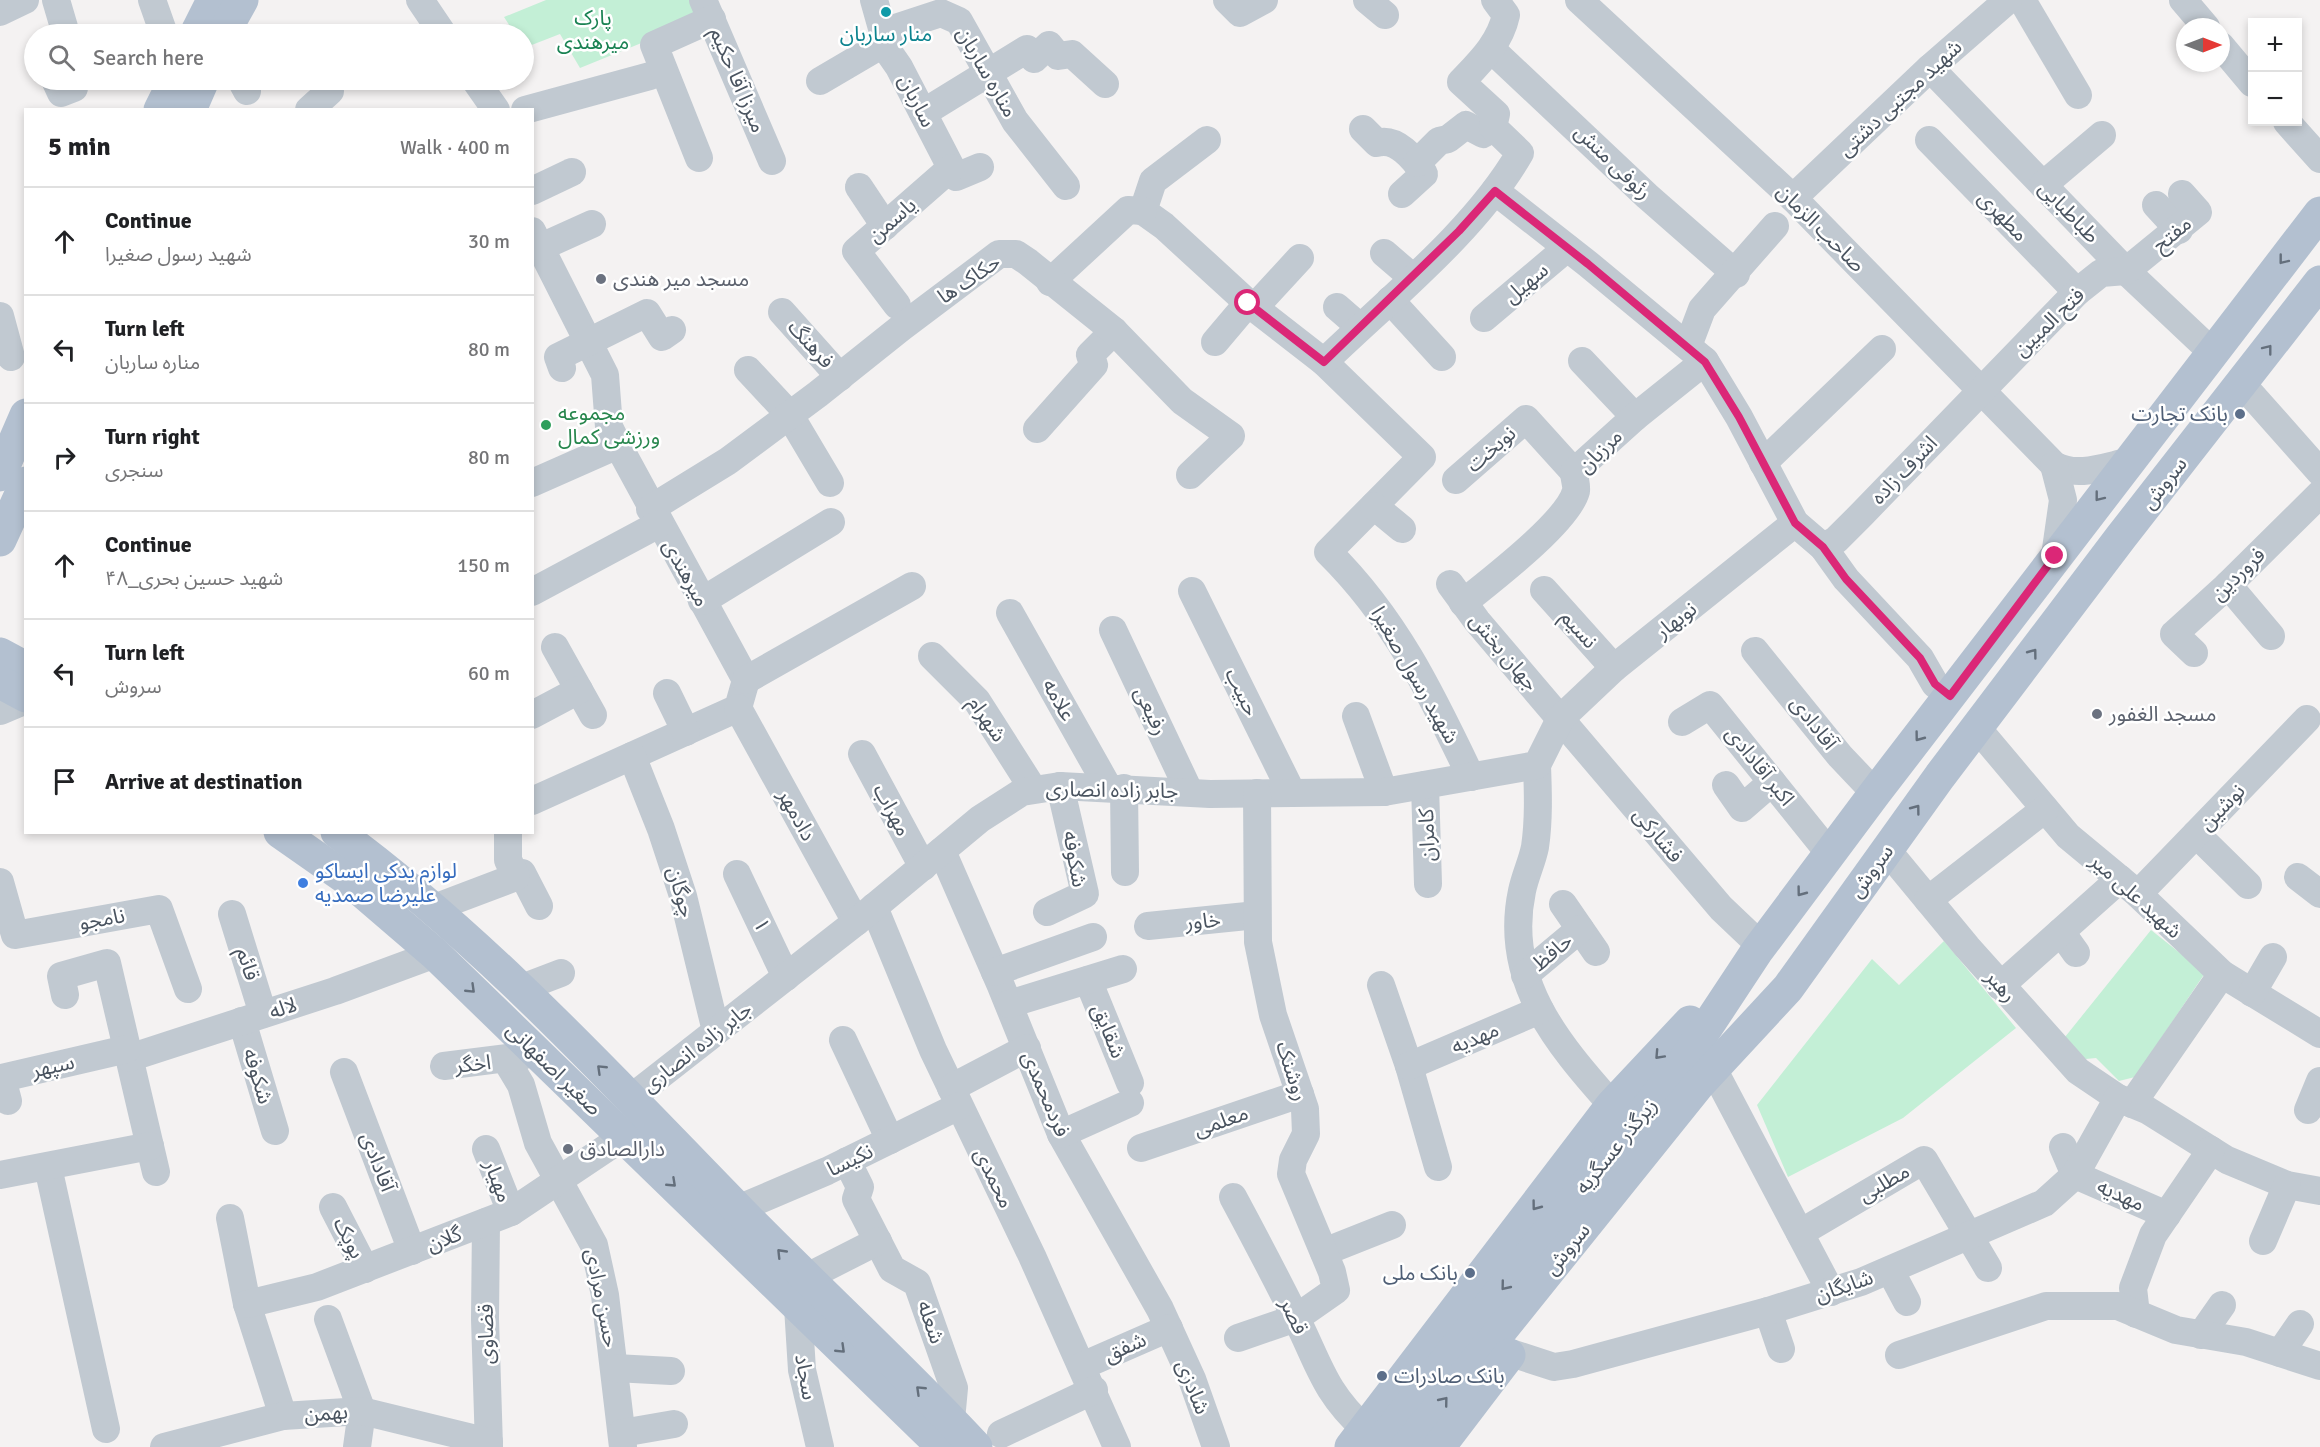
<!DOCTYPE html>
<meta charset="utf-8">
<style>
:root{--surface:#fff;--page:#f2f2f2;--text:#202124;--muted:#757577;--line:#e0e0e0}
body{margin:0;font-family:Signika,"Noto Sans Arabic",sans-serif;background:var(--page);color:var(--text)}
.controls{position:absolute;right:18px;top:18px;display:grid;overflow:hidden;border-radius:0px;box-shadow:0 3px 9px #0003}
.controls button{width:54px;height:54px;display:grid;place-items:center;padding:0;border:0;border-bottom:2px solid var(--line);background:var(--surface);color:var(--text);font:30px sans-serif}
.compass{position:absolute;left:2176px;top:18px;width:54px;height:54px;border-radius:50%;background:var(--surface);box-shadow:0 3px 9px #0003;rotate:90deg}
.stop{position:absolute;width:18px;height:18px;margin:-14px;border:4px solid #db2777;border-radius:50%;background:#fff}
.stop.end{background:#db2777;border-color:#fff;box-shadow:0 2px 6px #0008}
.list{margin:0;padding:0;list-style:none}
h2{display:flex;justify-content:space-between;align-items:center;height:78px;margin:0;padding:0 24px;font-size:26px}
h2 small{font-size:20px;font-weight:400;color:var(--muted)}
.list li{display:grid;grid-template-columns:39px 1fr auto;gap:18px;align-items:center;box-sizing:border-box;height:108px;padding:0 24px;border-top:2px solid var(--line)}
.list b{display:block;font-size:22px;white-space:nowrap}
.list p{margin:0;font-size:20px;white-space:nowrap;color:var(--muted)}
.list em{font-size:20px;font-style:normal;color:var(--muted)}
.icon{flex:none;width:33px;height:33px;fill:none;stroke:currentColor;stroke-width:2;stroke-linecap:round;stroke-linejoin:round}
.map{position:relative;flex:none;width:2320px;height:1447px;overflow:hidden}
.search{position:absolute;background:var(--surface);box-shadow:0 3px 9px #0003;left:24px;top:24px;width:510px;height:66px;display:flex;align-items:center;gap:15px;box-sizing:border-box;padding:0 21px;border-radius:33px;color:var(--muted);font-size:22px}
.panel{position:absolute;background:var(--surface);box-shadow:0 3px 9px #0003;left:24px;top:108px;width:510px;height:726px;border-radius:0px}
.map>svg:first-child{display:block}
.green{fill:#c3efd6}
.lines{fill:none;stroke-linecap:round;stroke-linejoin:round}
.minor{stroke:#c1c9d1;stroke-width:28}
.major{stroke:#b3c0d0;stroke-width:33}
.oneway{stroke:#646f7c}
.route{stroke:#db2777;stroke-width:8}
.culture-dot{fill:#0f9aa8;stroke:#fff;stroke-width:2}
.worship-dot{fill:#6b7280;stroke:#fff;stroke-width:2}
.service-dot{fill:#5c6f8a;stroke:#fff;stroke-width:2}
.leisure-dot{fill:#2e9e5b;stroke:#fff;stroke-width:2}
.shop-dot{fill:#3f7fe0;stroke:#fff;stroke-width:2}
.labels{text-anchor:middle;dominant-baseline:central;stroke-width:5;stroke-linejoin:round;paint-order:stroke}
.park-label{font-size:21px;fill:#1a8253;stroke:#fff}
.culture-label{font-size:21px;fill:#0d838f;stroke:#fff}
.street-label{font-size:21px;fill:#4a5460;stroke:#fff}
.worship-label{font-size:21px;fill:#5b616d;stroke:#fff;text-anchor:start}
.leisure-label{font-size:21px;fill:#27864d;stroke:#fff;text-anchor:start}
.service-label{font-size:21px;fill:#4e5e75;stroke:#fff;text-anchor:end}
.shop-label{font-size:21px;fill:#366cbe;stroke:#fff;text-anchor:start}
</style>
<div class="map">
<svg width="2320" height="1447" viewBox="0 0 2320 1447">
<rect width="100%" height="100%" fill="#f4f2f2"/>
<g class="green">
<path d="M546 0H690L698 20 580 68 560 34 524 48V34H515L504 17Z"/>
<path d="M2151 930 2205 973 2135 1077 2119 1081 2096 1058 2086 1059 2061 1042Z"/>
<path d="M1944 941 2016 1028 1903 1118 1788 1177 1757 1105 1872 959 1899 985Z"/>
</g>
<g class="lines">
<g class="minor">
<path d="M56 0 66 34"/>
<path d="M152 0 164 34"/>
<path d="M420 0 443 34"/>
<path d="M703 0 772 161"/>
<path d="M874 0 883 32V44L899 67 956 177 980 167"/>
<path d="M1227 0 1240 13 1264 0"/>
<path d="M1367 0 1385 15"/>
<path d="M1579 0 1793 198 2054 465C2076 478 2104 467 2127 462"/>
<path d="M2022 0 2078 95"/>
<path d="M2183 0 2206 27"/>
<path d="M0 12 25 0"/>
<path d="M883 32 941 13 959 21 1015 121 1066 186"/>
<path d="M2221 46 2252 83"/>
<path d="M1491 49 1647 196 1736 274"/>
<path d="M1930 68 2126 271 2212 352"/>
<path d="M55 80 61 93 74 88 71 80"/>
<path d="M241 80 247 91"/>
<path d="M475 80 496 110"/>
<path d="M820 81 883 44"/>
<path d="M309 110 330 91"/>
<path d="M525 110 650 76"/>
<path d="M923 113 1027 49 1034 59 1049 45 1058 56 1072 54 1105 84"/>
<path d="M2287 122 2320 159"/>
<path d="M1363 129 1377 143C1396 137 1414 158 1424 174L1402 194"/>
<path d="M1929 140 2077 292"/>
<path d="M699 158 654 45 712 19"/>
<path d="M1417 163 1439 141 1448 139 1466 125 1483 134 1493 127"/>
<path d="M2043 185 2102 135"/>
<path d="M859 187 885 226"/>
<path d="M532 191 572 172"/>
<path d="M1495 191 1588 264 1705 361 1739 417 1795 523 1823 547 1846 579 1920 658 1935 684 1950 696"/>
<path d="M1793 198 1930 68 2008 0"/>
<path d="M2156 205 2179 230"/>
<path d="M1143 211 1164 226 1248 303 1324 362 1422 457 1328 552C1395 618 1431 693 1471 777"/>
<path d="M1143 211 1153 181 1207 140"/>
<path d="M532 231 605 375 609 427 618 445 746 680 738 708 532 801"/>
<path d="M541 247 592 224"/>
<path d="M1384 253 1412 277"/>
<path d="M1050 282 1128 210 1143 211"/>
<path d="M1390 300 1442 357"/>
<path d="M897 305 856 251 951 168"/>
<path d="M1337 307 1360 327"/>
<path d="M1254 308 1300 258"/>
<path d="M782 312 840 377"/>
<path d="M0 316 11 357"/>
<path d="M1484 318 1567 248"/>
<path d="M1215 342 1248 303"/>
<path d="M1688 346 1702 309 1775 226"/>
<path d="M1582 361 1635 417"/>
<path d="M1324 362C1389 299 1475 231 1520 153L1493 127 1496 114 1461 82C1480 62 1500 43 1506 15L1495 0"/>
<path d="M562 368 558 357 647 313 662 337 672 330"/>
<path d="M748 370 789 414 830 483"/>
<path d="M2241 383 2320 472"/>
<path d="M1037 429 1094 365 1090 355 1114 331"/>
<path d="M1763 463 1882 349"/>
<path d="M2054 465 2063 500 2055 556"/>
<path d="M1456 480 1526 419 1574 472"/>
<path d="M532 483 618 445"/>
<path d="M1374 506 1402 529"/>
<path d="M650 509 728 461 818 394 902 327 999 254H1016L1028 262 1114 331 1182 401 1231 436 1190 475"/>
<path d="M1823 547 1836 540 1862 514 2077 292 2101 273 2126 271 2198 212 2182 194"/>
<path d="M1450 584 1477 621 1721 908 1761 946"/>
<path d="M2228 585 2271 636"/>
<path d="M1544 590 1614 668"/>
<path d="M1192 591 1292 793"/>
<path d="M532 592 659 524"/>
<path d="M702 601 831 522"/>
<path d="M1463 603C1490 581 1568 522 1576 491 1577 486 1574 477 1574 472L1635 417 1705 361"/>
<path d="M1010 613 1108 787"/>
<path d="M1113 630 1189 791"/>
<path d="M555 647 593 715"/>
<path d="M1755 651 1840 756 1875 793"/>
<path d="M2194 653 2174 634 2228 585 2320 494"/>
<path d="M932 656 977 701 1033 789"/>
<path d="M746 680 912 586"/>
<path d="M667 693 686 732"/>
<path d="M738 708 856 922"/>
<path d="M0 711 26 700"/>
<path d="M532 715 579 690"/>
<path d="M1356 716 1384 792"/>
<path d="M1682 722 1710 705 1830 854"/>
<path d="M1977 728 2068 836 2138 894 2222 974 2320 1034"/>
<path d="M862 754 923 867"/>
<path d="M632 756 661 829 683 896 716 1031"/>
<path d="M1537 765C1538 792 1539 820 1535 847 1532 862 1525 876 1522 891 1503 980 1557 1043 1612 1105"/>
<path d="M1425 785 1428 884"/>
<path d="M1726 785 1742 808 1772 782"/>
<path d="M1124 788 1125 872"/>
<path d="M2196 834 2248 885"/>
<path d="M1886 849 1967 947 2078 1071 2118 1098 2147 1110 2227 1160 2287 1185 2320 1191"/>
<path d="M942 851 1001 986 1061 1134 1160 1309 1192 1379 1216 1447"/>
<path d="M737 874 786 977"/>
<path d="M516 877 522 873 539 906"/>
<path d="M2298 877 2320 894"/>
<path d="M0 882 15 935 159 909 188 989"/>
<path d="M2138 894 2307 719"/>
<path d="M1928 900 2045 809"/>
<path d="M1563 904 1596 952"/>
<path d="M874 907 933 1050 1032 1256 1117 1447"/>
<path d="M434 908 516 877 508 860V832"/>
<path d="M1047 912 1085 894 1060 786"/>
<path d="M232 914 263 1014"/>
<path d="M1148 926 1257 915"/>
<path d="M2061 932 2076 953"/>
<path d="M995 972 1093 937"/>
<path d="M1525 975 1580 929"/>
<path d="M1088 980 1130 1083"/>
<path d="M1381 985 1409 1066 1438 1167"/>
<path d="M2000 986 2120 879"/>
<path d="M519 989 561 973"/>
<path d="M2252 993 2273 957"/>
<path d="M65 995 61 976 107 963 156 1172"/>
<path d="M1009 1004 1123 969"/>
<path d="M242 1021 275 1131"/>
<path d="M843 1040 890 1140"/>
<path d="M129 1058 335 991 435 954"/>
<path d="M506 1060 521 1085 538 1143 594 1245 605 1295 623 1447"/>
<path d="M444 1066 522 1056"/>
<path d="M1409 1066 1540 1010"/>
<path d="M344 1072 412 1251"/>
<path d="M1719 1080 1831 1292"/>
<path d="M951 1088 1027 1048"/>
<path d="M631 1098 856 922 980 819 1022 792 1060 786 1210 794 1384 792 1537 765 1560 719 1614 668 1795 523"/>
<path d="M8 1101 2 1078 127 1049"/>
<path d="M2132 1104 2222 974"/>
<path d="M2308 1110 2320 1081"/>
<path d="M1061 1134 1130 1103"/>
<path d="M2063 1147 2075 1175 2167 1215"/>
<path d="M1141 1148 1300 1094"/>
<path d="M486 1149 511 1212"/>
<path d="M847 1161 860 1187 856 1199 892 1269 917 1283 954 1388 951 1420"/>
<path d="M48 1167 106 1429"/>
<path d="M0 1175 150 1146"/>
<path d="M1233 1197C1254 1236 1275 1276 1295 1316 1319 1363 1323 1391 1365 1429"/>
<path d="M333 1207 365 1269"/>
<path d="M738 1209 827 1171 959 1106"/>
<path d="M230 1218 247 1304 283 1416"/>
<path d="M486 1222 485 1319 489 1447"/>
<path d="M1800 1233 1924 1160 1988 1268"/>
<path d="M2263 1241 2287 1185"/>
<path d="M1324 1252 1392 1225"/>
<path d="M1890 1270 1907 1302"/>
<path d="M815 1273 878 1241"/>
<path d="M247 1304 317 1287 511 1212 623 1137"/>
<path d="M798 1307 802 1370 820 1447"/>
<path d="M1768 1311 1781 1349"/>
<path d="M2136 1314 2133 1288 2153 1235 2211 1150"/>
<path d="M328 1319 362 1411 357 1447"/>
<path d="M2201 1335 2222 1305"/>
<path d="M1238 1338 1296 1318 1336 1290 1332 1272 1291 1174 1293 1160 1306 1134 1305 1109 1273 1015 1258 942 1257 793"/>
<path d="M1511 1353 1554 1367 1573 1364 1768 1311 1861 1282 2044 1203 2075 1175 2118 1098"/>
<path d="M2280 1353 2300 1324"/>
<path d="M1899 1355 2046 1306H2118L2176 1330 2246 1342 2320 1366"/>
<path d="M1082 1366 1169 1328"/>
<path d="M615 1368 671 1371"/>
<path d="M622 1433 674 1424"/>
<path d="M1001 1434 1094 1390"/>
<path d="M164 1447 283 1416 362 1411 489 1442"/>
</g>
<g class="major">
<path d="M196 34 213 0"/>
<path d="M223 34 242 0"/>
<path d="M160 110 175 80"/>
<path d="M190 110 203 80"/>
<path d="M0 475 26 415"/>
<path d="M0 540 26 483"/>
<path d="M0 654 26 668"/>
<path d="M0 682 26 696"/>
<path d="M280 832 350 881 435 954 943 1447"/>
<path d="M337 832C485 941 611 1079 739 1210 817 1290 900 1365 976 1447"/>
<path d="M1351 1447 1612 1105 1690 1022"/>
<path d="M1377 1447 1683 1063 1757 951 1875 793 2320 213"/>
<path d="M1407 1447 1699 1084 1788 988 1940 776 2121 537 2320 282"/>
<path d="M1439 1447 1509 1355"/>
</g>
</g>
<defs><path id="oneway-chevron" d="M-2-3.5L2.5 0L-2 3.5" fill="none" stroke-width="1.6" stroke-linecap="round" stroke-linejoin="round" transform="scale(1.5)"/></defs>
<g class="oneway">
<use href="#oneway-chevron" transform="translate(2283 260) rotate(128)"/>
<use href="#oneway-chevron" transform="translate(2268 349) rotate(-52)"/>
<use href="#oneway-chevron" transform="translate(2099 497) rotate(128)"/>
<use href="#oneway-chevron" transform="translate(2033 653) rotate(-53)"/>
<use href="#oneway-chevron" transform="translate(1919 737) rotate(127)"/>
<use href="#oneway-chevron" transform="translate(1916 809) rotate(-53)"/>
<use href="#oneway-chevron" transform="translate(1801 892) rotate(127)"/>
<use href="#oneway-chevron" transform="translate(471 989) rotate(44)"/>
<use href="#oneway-chevron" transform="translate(1659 1055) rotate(133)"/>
<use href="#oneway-chevron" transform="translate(601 1069) rotate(-136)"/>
<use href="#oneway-chevron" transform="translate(672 1183) rotate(43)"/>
<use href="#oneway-chevron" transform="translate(1536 1206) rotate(127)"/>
<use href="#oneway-chevron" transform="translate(781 1253) rotate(-134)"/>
<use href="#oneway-chevron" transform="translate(1505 1286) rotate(129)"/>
<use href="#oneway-chevron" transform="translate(841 1349) rotate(44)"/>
<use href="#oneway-chevron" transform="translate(920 1390) rotate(-136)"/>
<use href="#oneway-chevron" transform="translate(1444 1401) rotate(-51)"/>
</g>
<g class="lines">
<path class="route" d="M1248 303 1324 362 1459 231 1495 191 1588 264 1705 362 1739 417 1795 523 1823 547 1846 579 1920 658 1935 684 1950 696 2055 556"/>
</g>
<circle class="culture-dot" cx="886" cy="12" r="6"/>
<g class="worship-dot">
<circle cx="601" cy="279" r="6"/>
<circle cx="2097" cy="714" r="6"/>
<circle cx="568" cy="1149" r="6"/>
</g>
<g class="service-dot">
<circle cx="2240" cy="414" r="6"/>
<circle cx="1470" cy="1273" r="6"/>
<circle cx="1382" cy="1376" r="6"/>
</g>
<circle class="leisure-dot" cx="546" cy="425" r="6"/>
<circle class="shop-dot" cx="303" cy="883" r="6"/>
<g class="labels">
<g class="park-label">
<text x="593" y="18">پارک<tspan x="593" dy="24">میرهندی</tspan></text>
</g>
<g class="culture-label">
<text x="886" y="34">منار ساربان</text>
</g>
<g class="street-label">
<text transform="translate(987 72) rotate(60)">مناره ساربان</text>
<text transform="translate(738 80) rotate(67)">میرزا آقا حکیم</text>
<text transform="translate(1900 98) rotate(-43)">شهید مجتبی دشتی</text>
<text transform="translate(917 101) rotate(63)">ساربان</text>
<text transform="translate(1613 162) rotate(44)">رئوفی منش</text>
<text transform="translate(2069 212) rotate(46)">طباطبایی</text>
<text transform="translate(2003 216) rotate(46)">مطهری</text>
<text transform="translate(892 220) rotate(-41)">یاسمن</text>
<text transform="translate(1821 228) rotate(45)">صاحب الزمان</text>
<text transform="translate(2172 234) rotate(-40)">مفتح</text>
<text transform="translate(969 279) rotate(-34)">حکاک ها</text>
<text transform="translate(1526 283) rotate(-40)">سهیل</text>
<text transform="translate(2049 322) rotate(-44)">فتح المبین</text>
<text transform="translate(811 344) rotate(48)">فرهنگ</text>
<text transform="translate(1491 449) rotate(-41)">نوبخت</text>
<text transform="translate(1600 451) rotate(-45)">مرزبان</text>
<text transform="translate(1904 470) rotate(-46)">اشرف زاده</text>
<text transform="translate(2164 483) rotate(-52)">سروش</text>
<text transform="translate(686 573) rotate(61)">میرهندی</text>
<text transform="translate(2238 574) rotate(-44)">فروردین</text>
<text transform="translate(1676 620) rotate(-38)">نوبهار</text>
<text transform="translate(1579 629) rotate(48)">نسیم</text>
<text transform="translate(1504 652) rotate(50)">جهان بخش</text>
<text transform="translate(1415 675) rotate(60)">شهید رسول صغیرا</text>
<text transform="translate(1242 692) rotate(64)">حبیب</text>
<text transform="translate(1059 700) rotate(61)">علامه</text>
<text transform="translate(1151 711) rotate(65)">رفیعی</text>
<text transform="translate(987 719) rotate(55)">شهرام</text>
<text transform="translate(1814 723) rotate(52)">آقادادی</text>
<text transform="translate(1760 766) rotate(51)">اکبر آقادادی</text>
<text transform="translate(1112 790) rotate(1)">جابر زاده انصاری</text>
<text transform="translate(2222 807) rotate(-46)">نوشین</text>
<text transform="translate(892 810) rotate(62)">مهراب</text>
<text transform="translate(797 815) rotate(61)">دادمهر</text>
<text transform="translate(1427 835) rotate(-92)">کامران</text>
<text transform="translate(1658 835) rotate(50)">فشارکی</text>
<text transform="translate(1075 859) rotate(80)">شکوفه</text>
<text transform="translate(1871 871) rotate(-54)">سروش</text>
<text transform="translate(681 892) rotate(74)">چوگان</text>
<text transform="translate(2136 896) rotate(42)">شهید علی میر</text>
<text transform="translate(102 919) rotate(-10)">نامجو</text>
<text transform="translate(1203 921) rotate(-5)">خاور</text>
<text transform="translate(762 925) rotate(65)">۱</text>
<text transform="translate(1552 952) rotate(-40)">حافظ</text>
<text transform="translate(248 964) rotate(73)">قائم</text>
<text transform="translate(2001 986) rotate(49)">رهبر</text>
<text transform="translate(283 1008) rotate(-18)">لاله</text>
<text transform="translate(1109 1031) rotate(68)">شقایق</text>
<text transform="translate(1475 1038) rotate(-23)">مهدیه</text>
<text transform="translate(697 1047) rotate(-38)">جابر زاده انصاری</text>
<text transform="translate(473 1064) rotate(-6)">اخگر</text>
<text transform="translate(53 1066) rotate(-13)">سپهر</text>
<text transform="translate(554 1069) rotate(44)">صغیر اصفهانی</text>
<text transform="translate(1292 1071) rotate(72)">روشنک</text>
<text transform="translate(258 1076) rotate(73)">شکوفه</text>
<text transform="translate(1046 1094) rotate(67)">فردمحمدی</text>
<text transform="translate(1221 1121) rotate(-19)">معلمی</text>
<text transform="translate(1616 1146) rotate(-51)">زیرگذر عسگریه</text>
<text transform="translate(850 1160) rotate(-26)">نکیسا</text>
<text transform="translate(378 1162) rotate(69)">آقادادی</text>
<text transform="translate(994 1178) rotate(64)">محمدی</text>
<text transform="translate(498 1181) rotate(69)">مهیار</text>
<text transform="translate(1884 1183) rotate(-30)">مطلبی</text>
<text transform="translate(2121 1195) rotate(24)">مهدیه</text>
<text transform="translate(349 1238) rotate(63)">پوپک</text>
<text transform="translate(444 1239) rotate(-21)">گلان</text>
<text transform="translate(1567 1249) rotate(-51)">سروش</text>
<text transform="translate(1844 1286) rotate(-19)">شایگان</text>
<text transform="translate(602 1298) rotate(79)">حسن مرادی</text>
<text transform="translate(1294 1316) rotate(64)">قصر</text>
<text transform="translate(931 1322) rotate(71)">شعله</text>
<text transform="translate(486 1334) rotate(-91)">قضاوی</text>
<text transform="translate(1125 1347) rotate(-24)">شفق</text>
<text transform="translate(806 1377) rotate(80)">سجاد</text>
<text transform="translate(1193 1387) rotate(68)">شادزی</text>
<text transform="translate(326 1413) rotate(-4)">بهمن</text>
</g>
<g class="worship-label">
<text x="613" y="279">مسجد میر هندی</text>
<text x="2109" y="714">مسجد الغفور</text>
<text x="580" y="1149">دارالصادق</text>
</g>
<g class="leisure-label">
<text x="558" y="413">مجموعه<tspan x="558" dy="24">ورزشی کمال</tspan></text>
</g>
<g class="service-label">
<text x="2228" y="414">بانک تجارت</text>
<text x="1458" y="1273">بانک ملی</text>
<text x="1394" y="1376" text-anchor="start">بانک صادرات</text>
</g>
<g class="shop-label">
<text x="315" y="871">لوازم یدکی ایساکو<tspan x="315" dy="24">علیرضا صمدیه</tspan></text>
</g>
</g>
</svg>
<div class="controls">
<button>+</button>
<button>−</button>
</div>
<svg class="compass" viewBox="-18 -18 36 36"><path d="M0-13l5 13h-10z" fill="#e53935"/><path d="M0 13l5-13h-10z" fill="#757577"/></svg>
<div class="stop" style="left:1248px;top:303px"></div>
<div class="stop end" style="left:2055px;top:556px"></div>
<div class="search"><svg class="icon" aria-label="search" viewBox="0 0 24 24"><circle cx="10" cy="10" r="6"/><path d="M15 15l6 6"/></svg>Search here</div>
<section class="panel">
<h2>5 min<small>Walk · 400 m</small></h2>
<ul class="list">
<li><svg class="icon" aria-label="ahead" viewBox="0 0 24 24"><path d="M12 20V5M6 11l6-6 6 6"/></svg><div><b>Continue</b><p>شهید رسول صغیرا</p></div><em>30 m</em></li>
<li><svg class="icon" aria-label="left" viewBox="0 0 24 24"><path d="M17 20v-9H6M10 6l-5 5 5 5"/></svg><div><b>Turn left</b><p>مناره ساربان</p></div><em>80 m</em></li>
<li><svg class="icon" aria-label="right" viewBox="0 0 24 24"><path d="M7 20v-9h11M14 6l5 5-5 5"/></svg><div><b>Turn right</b><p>سنجری</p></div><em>80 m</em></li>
<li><svg class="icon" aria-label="ahead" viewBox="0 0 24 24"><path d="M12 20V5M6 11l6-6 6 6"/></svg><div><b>Continue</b><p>۴۸_شهید حسین بحری</p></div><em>150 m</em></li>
<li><svg class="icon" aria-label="left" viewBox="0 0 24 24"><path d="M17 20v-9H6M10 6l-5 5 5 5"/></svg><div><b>Turn left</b><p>سروش</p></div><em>60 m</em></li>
<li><svg class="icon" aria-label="arrive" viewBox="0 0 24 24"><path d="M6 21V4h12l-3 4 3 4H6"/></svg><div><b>Arrive at destination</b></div></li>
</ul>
</section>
</div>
